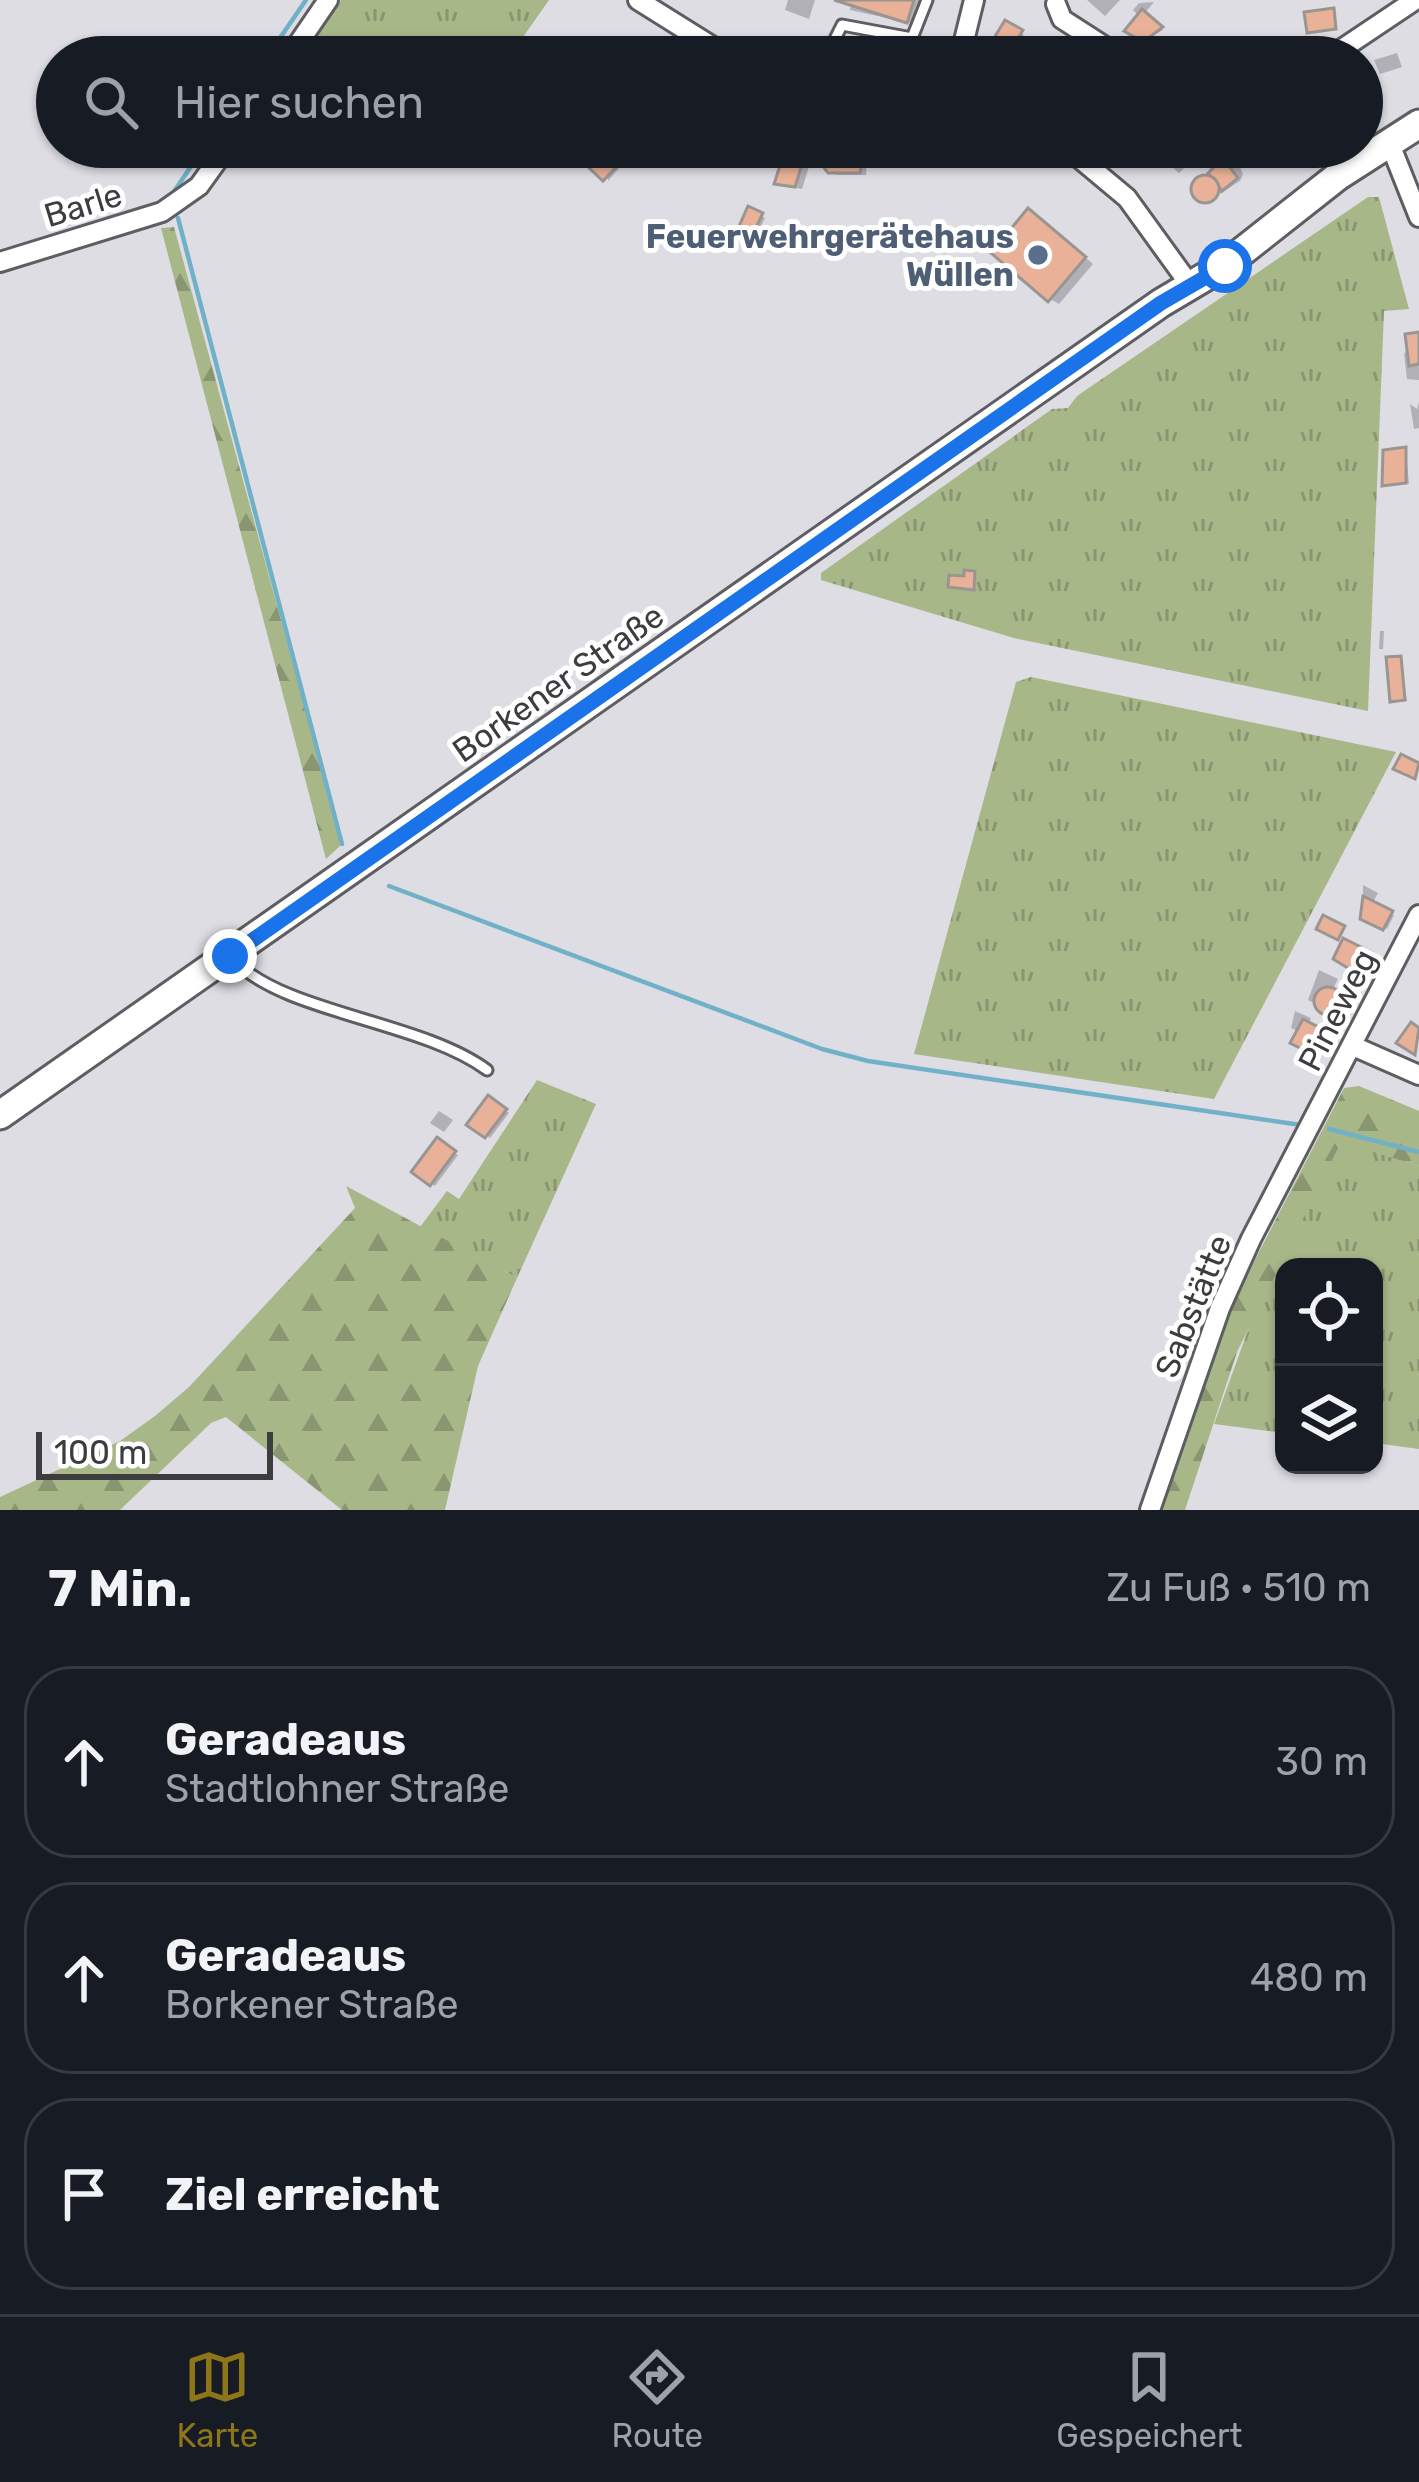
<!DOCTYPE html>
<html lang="de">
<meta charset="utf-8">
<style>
:root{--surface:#171b24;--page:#242831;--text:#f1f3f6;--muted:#9ea1a6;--line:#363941;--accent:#8d7519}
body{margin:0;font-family:Rubik,sans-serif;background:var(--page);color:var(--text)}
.controls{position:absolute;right:36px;bottom:36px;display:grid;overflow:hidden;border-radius:24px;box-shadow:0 3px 9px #0004}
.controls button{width:108px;height:108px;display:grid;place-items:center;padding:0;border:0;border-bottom:3px solid var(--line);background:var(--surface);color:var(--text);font:60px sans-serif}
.scale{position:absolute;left:36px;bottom:30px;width:237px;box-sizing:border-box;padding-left:12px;border:6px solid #3d3c3f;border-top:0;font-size:33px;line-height:42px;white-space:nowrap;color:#3d3c3f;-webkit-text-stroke:9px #fff;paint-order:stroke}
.stop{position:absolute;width:36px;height:36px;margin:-27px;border:9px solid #1a73e8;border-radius:50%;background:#fff}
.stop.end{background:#1a73e8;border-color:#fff;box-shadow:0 3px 12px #0008}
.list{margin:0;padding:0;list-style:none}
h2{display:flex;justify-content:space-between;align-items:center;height:156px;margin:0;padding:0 48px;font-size:51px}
h2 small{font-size:39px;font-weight:400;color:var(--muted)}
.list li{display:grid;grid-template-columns:78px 1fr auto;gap:36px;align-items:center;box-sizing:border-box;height:192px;margin:0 24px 24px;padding:0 24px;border:3px solid var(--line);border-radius:48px}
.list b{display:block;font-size:45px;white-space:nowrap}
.list p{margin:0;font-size:39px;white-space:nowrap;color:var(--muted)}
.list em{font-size:39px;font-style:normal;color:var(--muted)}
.icon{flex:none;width:66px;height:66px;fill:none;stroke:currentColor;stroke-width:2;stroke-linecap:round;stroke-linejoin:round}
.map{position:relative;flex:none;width:1419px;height:1510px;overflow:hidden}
.search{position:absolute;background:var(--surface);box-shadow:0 3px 9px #0004;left:36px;right:36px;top:36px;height:132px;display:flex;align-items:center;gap:30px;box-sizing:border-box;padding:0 42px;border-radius:66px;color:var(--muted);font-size:45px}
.sheet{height:804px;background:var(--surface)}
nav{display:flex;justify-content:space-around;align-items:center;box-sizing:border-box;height:168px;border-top:3px solid var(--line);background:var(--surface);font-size:33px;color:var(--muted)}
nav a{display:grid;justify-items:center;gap:6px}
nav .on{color:var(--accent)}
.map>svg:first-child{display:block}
.grass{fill:url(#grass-tufts)}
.forest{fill:url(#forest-firs)}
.shadow{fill:#0003}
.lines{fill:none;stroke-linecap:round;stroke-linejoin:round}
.stream{stroke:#71b1c8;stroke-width:4.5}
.building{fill:#e9b298;stroke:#9b9592;stroke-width:3}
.lane-casing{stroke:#5e5d62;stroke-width:15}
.street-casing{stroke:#5e5d62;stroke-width:24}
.secondary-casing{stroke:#5e5d62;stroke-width:33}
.lane{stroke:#fff;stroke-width:9}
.street{stroke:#fff;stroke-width:18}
.secondary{stroke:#fff;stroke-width:27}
.route{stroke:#1a73e8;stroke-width:15}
.service-dot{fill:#5c6f8a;stroke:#fff;stroke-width:4.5}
.labels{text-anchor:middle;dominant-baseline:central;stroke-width:10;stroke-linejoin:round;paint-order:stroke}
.street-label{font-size:33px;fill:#3d3c3f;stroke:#fff}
.service-label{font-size:33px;font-weight:bold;fill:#4e5e75;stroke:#fff;text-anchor:end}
</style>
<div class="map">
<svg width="1419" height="1510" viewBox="0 0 1419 1510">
<defs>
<pattern id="grass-tufts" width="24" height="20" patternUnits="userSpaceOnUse" patternTransform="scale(3)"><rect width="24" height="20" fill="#a7b788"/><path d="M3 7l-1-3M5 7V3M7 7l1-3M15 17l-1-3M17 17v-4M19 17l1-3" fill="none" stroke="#899671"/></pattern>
<pattern id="forest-firs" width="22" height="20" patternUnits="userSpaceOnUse" patternTransform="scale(3)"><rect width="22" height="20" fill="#a7b788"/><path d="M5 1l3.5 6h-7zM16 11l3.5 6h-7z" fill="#899671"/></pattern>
</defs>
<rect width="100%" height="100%" fill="#dedde4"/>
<g class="grass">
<path d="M341 0H549L509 57H322L310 46Z"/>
<path d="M1368 197H1379L1409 309 1384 311 1368 711 1014 638 821 580V573L1052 409 1068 408 1077 396Z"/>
<path d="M1031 677 1396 752 1214 1099 914 1054 1016 682Z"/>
<path d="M537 1080 596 1104 517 1278 420 1227 447 1191 459 1199Z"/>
<path d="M1341 1141 1419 1166V1449L1374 1443V1267H1284V1433L1214 1424 1256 1308Z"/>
</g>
<g class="forest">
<path d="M174 227 342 844 326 859 161 228Z"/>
<path d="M1359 1086 1419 1111V1166L1341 1142 1237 1352 1185 1510H1161L1231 1306 1344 1088Z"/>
<path d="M346 1186 517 1278 478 1366 445 1510H342L226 1417 211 1423 120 1510H0V1497L120 1441 155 1416 189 1387 355 1208Z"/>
</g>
<g class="shadow">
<path d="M788 0H815L809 19 785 10Z"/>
<path d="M839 0H921L914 24 850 10 851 5Z"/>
<path d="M1087 0H1120L1105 16Z"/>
<path d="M1154 2 1144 14 1163 30 1140 42 1147 50 1128 30 1140 17 1133 10 1139 3Z"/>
<path d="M1006 24 1024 35 1013 53 996 42Z"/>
<path d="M1060 42 1063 44 1080 57H1058L1052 52Z"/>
<path d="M1397 53 1402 67 1380 74 1374 60Z"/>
<path d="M606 147H616L628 158 608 181Z"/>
<path d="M791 147H868L866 175H837L812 157 802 189 783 186 777 182Z"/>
<path d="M1177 147 1202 151 1179 173 1167 163 1171 149 1183 152Z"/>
<path d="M1245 147H1280L1281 150 1253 161Z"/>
<path d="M1237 160 1243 174 1240 181 1206 203 1192 186 1223 161 1229 167Z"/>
<path d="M750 210 765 218 756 237 740 230Z"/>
<path d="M1038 217 1093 264 1059 304 1050 299Z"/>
<path d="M1419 335V380L1407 379 1404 354Z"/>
<path d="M1419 402V428L1414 429 1410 404 1417 409Z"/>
<path d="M1406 450 1409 484 1388 486 1385 484Z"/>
<path d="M1380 631H1384L1383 649H1379Z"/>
<path d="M1400 659 1407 701 1396 702 1393 700Z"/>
<path d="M1363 885 1378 893 1372 904 1394 915 1387 929 1363 917Z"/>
<path d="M1319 970 1338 979 1331 993 1347 1000 1337 1016 1308 1000Z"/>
<path d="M1295 1011 1311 1018 1308 1025 1330 1036 1320 1055 1294 1042 1299 1032 1291 1028Z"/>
<path d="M489 1099 509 1113 490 1138 470 1124Z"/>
<path d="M439 1111 453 1120 444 1132 430 1123Z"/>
<path d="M438 1141 458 1155 435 1186 415 1171Z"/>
</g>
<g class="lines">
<g class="stream">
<path d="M267 57 306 0"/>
<path d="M171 196 204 147"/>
<path d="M178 218 342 844"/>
<path d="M389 886 822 1049 868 1061 1301 1125"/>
<path d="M1329 1129 1419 1152"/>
</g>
</g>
<g class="building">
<path d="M834 0H914L907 23Z"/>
<path d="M1334 8 1336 29 1307 33 1304 12Z"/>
<path d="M1142 9 1163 27 1143 42 1124 31Z"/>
<path d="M1005 20 1023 30 1009 53 991 43Z"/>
<path d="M602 147H618L627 155 603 181 586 165Z"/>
<path d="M786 147H865L860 173H828L816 157 805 155 795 187 774 184Z"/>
<path d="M1223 158 1238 178 1222 191 1208 173Z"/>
<circle cx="1205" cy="189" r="14"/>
<path d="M748 206 763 213 751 238 737 231Z"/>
<path d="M1028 208 1086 257 1048 302 991 253Z"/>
<path d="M1419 332V364L1409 366 1405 334Z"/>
<path d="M1406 447V483L1382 486 1383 450Z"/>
<path d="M964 570 975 571 974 590 948 587 949 575 964 576Z"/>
<path d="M1401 656 1405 700 1390 702 1386 657Z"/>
<path d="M1401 754 1419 763 1415 779 1393 769Z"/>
<path d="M1363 896 1393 911 1383 930 1360 919Z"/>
<path d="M1323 915 1345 926 1338 940 1316 929Z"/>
<path d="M1343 938 1373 953 1359 975 1333 959Z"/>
<circle cx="1328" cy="1001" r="14"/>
<path d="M1303 1019 1328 1032 1316 1056 1290 1043Z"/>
<path d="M1411 1022 1419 1028 1415 1055 1396 1043Z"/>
<path d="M488 1095 507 1109 485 1138 466 1125Z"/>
<path d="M437 1137 456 1151 430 1186 411 1172Z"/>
</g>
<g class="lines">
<g class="lane-casing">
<g id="lane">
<path d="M826 57 842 25 912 38 927 0"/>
<path d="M234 960C283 1013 421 1021 487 1070"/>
</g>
</g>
<g class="street-casing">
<g id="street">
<path d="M638 0 729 57"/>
<path d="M1056 4 1062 19 1121 57"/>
<path d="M289 57 328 0"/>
<path d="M960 57 974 0"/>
<path d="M1330 57 1415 0"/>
<path d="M1390 144 1419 217"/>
<path d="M1066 147 1127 198 1190 285"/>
<path d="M0 262 162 212 199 186 227 147"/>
<path d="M1353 1046 1419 1075"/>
<path d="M1150 1510 1220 1308 1251 1239 1419 915"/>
</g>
</g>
<g class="secondary-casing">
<path id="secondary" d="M0 1115 1161 303 1225 265 1338 176 1419 124"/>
</g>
<use href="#lane" class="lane"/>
<use href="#street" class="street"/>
<use href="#secondary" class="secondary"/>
</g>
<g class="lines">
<path class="route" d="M230 956 1161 303 1225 266"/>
</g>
<circle class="service-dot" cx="1038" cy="255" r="12"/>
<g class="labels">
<g class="street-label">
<text transform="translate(83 205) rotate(-17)">Barle</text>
<text transform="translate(558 683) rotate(-35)">Borkener Straße</text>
<text transform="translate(1337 1010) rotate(-63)">Pineweg</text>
<text transform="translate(1193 1306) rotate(-68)">Sabstätte</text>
</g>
<g class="service-label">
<text x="1014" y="236">Feuerwehrgerätehaus<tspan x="1014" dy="38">Wüllen</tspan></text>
</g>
</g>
</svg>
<div class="controls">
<button><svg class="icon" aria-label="locate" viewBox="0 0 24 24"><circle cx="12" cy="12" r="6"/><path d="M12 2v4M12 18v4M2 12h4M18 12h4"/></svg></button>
<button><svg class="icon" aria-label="layers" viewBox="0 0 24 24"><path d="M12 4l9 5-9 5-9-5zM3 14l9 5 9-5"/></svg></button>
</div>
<div class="scale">100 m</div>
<div class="stop" style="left:1225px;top:266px"></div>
<div class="stop end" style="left:230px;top:956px"></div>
<div class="search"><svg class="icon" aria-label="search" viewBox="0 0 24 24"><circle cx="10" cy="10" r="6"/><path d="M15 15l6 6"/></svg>Hier suchen</div>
</div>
<section class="sheet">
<h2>7 Min.<small>Zu Fuß · 510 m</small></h2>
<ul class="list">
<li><svg class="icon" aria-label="ahead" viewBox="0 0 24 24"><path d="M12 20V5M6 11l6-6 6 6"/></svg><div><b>Geradeaus</b><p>Stadtlohner Straße</p></div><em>30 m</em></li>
<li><svg class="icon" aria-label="ahead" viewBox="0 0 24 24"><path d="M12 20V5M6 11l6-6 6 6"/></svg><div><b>Geradeaus</b><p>Borkener Straße</p></div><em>480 m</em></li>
<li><svg class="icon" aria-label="arrive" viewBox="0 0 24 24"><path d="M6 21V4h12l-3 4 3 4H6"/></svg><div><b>Ziel erreicht</b></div></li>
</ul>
</section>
<nav>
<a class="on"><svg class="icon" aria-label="map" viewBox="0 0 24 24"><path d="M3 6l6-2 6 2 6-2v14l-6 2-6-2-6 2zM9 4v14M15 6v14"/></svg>Karte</a>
<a><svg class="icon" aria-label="directions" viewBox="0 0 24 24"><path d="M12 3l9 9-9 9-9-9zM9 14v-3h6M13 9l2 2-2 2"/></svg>Route</a>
<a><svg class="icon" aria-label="saved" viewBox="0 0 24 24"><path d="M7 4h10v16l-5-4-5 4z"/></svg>Gespeichert</a>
</nav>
